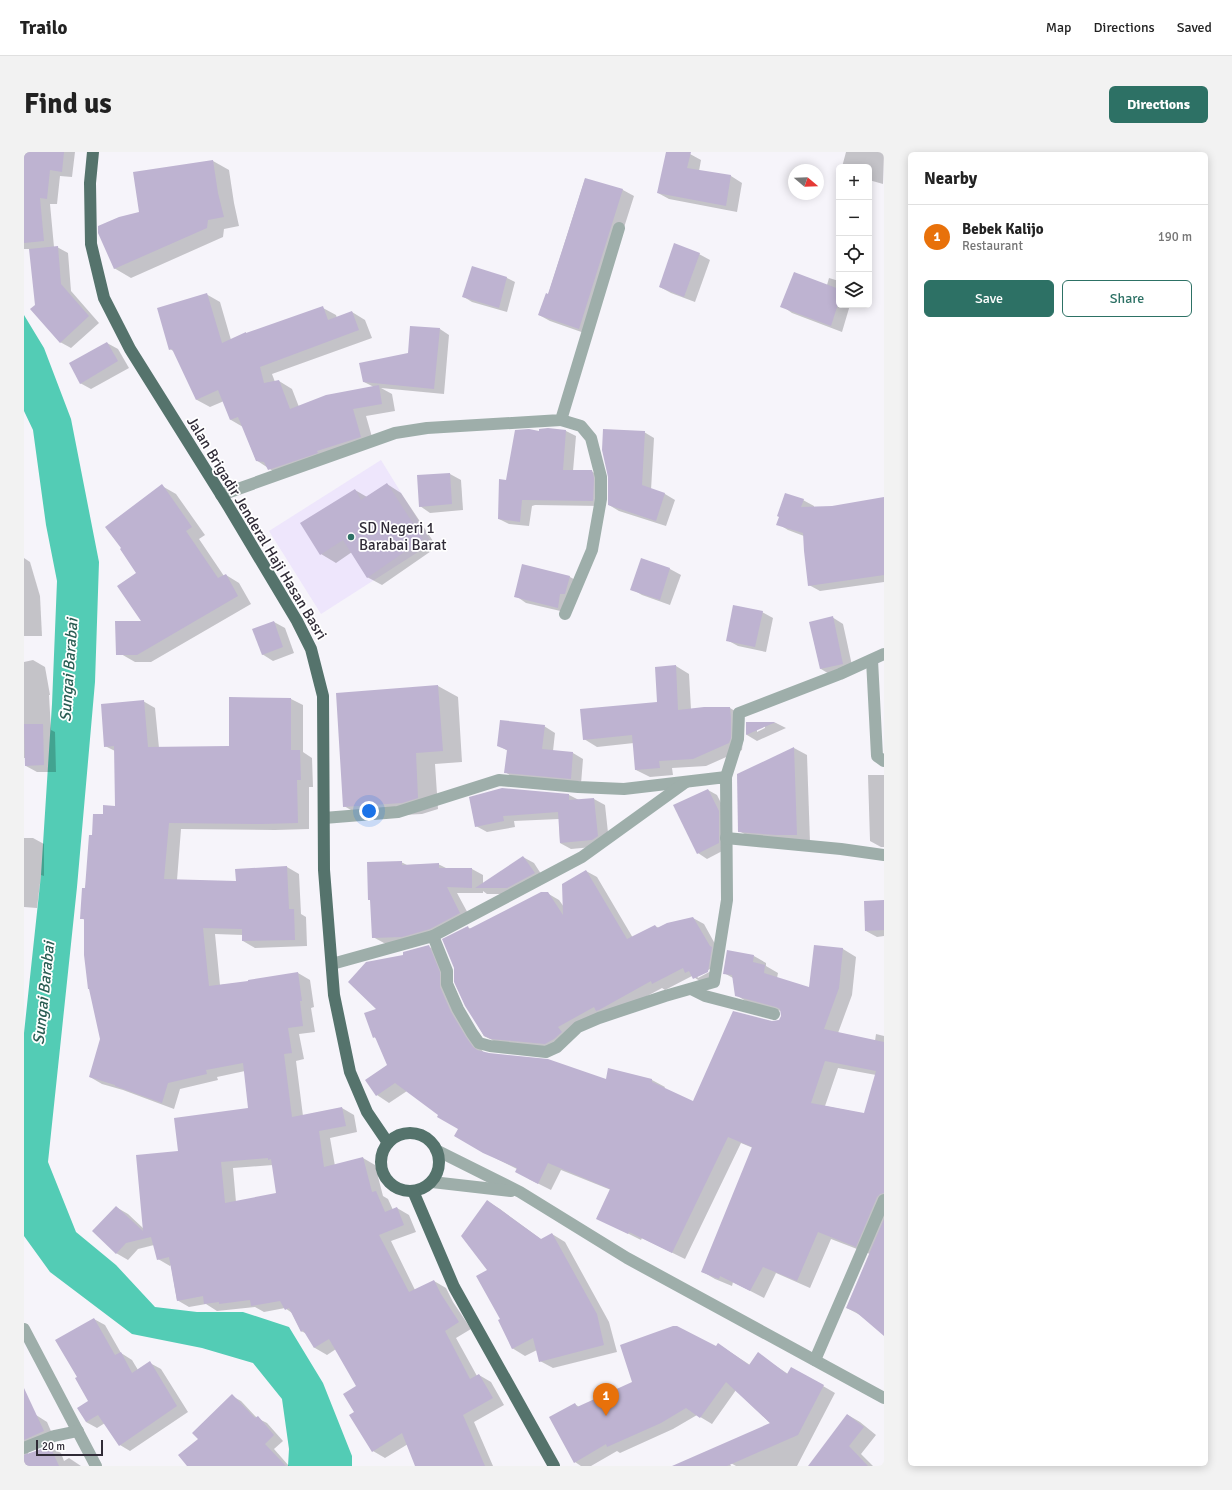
<!DOCTYPE html>
<meta charset="utf-8">
<style>
:root{--surface:#fff;--page:#f2f2f2;--text:#222;--muted:#767676;--line:#e0e0e0;--accent:#2d7165}
body{margin:0;font-family:Signika,sans-serif;background:var(--page);color:var(--text)}
.controls{position:absolute;right:12px;top:12px;display:grid;overflow:hidden;border-radius:6px;box-shadow:0 2px 10px #0003}
.controls button{width:36px;height:36px;display:grid;place-items:center;padding:0;border:0;border-bottom:1px solid var(--line);background:var(--surface);color:var(--text);font:20px sans-serif}
.compass{position:absolute;left:764px;top:12px;width:36px;height:36px;border-radius:50%;background:var(--surface);box-shadow:0 2px 10px #0003;rotate:109deg}
.scale{position:absolute;left:12px;bottom:10px;width:67px;box-sizing:border-box;padding-left:4px;border:2px solid #302b37;border-top:0;font-size:11px;line-height:14px;white-space:nowrap;color:#302b37;-webkit-text-stroke:3px #fff;paint-order:stroke}
.you{position:absolute;left:345px;top:659px;width:14px;height:14px;margin:-10px;border:3px solid #fff;border-radius:50%;background:#1a73e8;box-shadow:0 0 0 6px #1a73e833}
.badge{display:grid;place-items:center;width:26px;height:26px;border-radius:50%;background:var(--accent);color:#fff;font-size:13px;font-weight:700}
.pin{position:absolute;translate:-50% -33px;filter:drop-shadow(0 1px 2px #0008)}
.pin::after{content:'';position:absolute;top:21px;width:14px;height:12px;background:inherit;clip-path:polygon(0 0,100% 0,50% 100%)}
.list{margin:0;padding:0;list-style:none}
h2{display:flex;justify-content:space-between;align-items:center;height:52px;margin:0;padding:0 16px;font-size:17px}
h2 small{font-size:13px;font-weight:400;color:var(--muted)}
.list li{display:grid;grid-template-columns:26px 1fr auto;gap:12px;align-items:center;box-sizing:border-box;height:64px;padding:0 16px;border-top:1px solid var(--line)}
.list b{display:block;font-size:15px;white-space:nowrap}
.list p{margin:0;font-size:13px;white-space:nowrap;color:var(--muted)}
.list em{font-size:13px;font-style:normal;color:var(--muted)}
.actions{display:flex;gap:8px;padding:12px 16px}
.actions a{flex:1;padding:9px 0;border:1px solid var(--accent);border-radius:6px;text-align:center;font-size:14px;color:var(--accent)}
.actions .main{background:var(--accent);color:#fff}
.icon{flex:none;width:22px;height:22px;fill:none;stroke:currentColor;stroke-width:2;stroke-linecap:round;stroke-linejoin:round}
.map{position:relative;flex:none;width:860px;height:1314px;overflow:hidden;border-radius:6px}
header{display:flex;align-items:center;gap:24px;box-sizing:border-box;height:56px;padding:0 20px;background:var(--surface);border-bottom:1px solid var(--line)}
header strong{font-size:19px}
nav{display:flex;gap:22px;margin-inline-start:auto;font-size:14px}
.intro{display:flex;align-items:center;justify-content:space-between;box-sizing:border-box;height:96px;padding:0 24px}
h1{margin:0;font-size:28px}
.button{padding:10px 18px;border-radius:6px;background:var(--accent);color:#fff;font-size:14px;font-weight:700}
main{display:flex;gap:24px;padding:0 24px}
aside{flex:1;background:var(--surface);border-radius:6px;box-shadow:0 2px 10px #0003}
.map>svg:first-child{display:block}
.built{fill:#eee6fc}
.water{fill:#53ccb5}
.shadow{fill:#0003;fill-rule:evenodd}
.building{fill:#beb3d1;fill-rule:evenodd}
.lines{fill:none;stroke-linecap:round;stroke-linejoin:round}
.minor{stroke:#9eaeaa;stroke-width:12}
.major{stroke:#55736c;stroke-width:12}
.poi-dot{fill:#2d7165;stroke:#fff;stroke-width:1.5}
.labels{text-anchor:middle;dominant-baseline:central;stroke-width:3.5;stroke-linejoin:round;paint-order:stroke}
.street-label{font-size:15px;fill:#302b37;stroke:#fff}
.poi-label{font-size:15px;fill:#302b37;stroke:#fff;text-anchor:start}
.water-label{font-size:16px;font-style:italic;fill:#2a5d53;stroke:#fff}
</style>
<header>
<strong>Trailo</strong>
<nav><a>Map</a><a>Directions</a><a>Saved</a></nav>
</header>
<div class="intro"><h1>Find us</h1><a class="button">Directions</a></div>
<main>
<div class="map">
<svg width="860" height="1314" viewBox="0 0 860 1314">
<rect width="100%" height="100%" fill="#f6f4fa"/>
<path class="built" d="M357 308 408 391 297 462 245 379Z"/>
<path class="water" d="M0 163 20 196 47 267 75 410 71 530 53 735 24 1010 52 1080 92 1113 131 1155 173 1160H219L265 1175 299 1231 328 1304V1314H264L265 1297 258 1247 229 1211 178 1196 108 1182 26 1120 0 1084V881L17 723 28 552 33 429 22 373 9 278 0 259Z"/>
<g class="shadow">
<path d="M0 0H51L48 25 36 24 33 52H26L30 95H33L44 101 47 139 75 171 47 196 36 190 12 154 6 97H0Z"/>
<path d="M643 0H658L666 2 677 8 675 19 707 24 718 31 713 60 645 47 634 41Z"/>
<path d="M822 0H860L859 32 845 28V15H818Z"/>
<path d="M189 9 205 18 210 51 215 74 200 77 199 85 107 126 90 116 116 61 111 21Z"/>
<path d="M561 27 599 38 610 44 566 183 526 169 515 163 524 143Z"/>
<path d="M675 102 686 108 671 150 647 141 636 135Z"/>
<path d="M448 115 483 126 491 130 483 160 448 150 440 145Z"/>
<path d="M805 126 815 129V153H826L818 180 768 161 758 154 803 133Z"/>
<path d="M182 142 196 150 207 188 299 156 312 163 313 166 328 160 341 168 348 186 248 222 251 230 255 229 268 237 275 255 350 235 340 230 385 201 416 177 425 183 420 242 357 236 368 242 371 259 342 264 350 292 258 325 232 308 219 275 207 268 200 249 186 255 173 248 151 200 146 197Z"/>
<path d="M83 191 94 197 105 216 67 237 56 231Z"/>
<path d="M524 277 542 279 552 284 549 319H567L577 325 578 354 511 353 508 354 505 374 485 372 475 367 483 329 516 281Z"/>
<path d="M620 280 630 286 627 338 641 342 651 348 642 374 595 359 585 353Z"/>
<path d="M426 322 437 328 439 358 406 361 396 354Z"/>
<path d="M363 332 377 341 413 395 358 433 343 425 328 400 312 411 297 402 278 372 331 338 343 345Z"/>
<path d="M138 334 152 342 181 383 175 387 200 424 202 423 215 431 227 452 127 510H111L97 502 118 470 113 421Z"/>
<path d="M860 346V430L796 439 785 433 780 384 764 378 754 372 779 348 790 354V356L809 355Z"/>
<path d="M0 406 6 410 16 444 18 484H0Z"/>
<path d="M618 407 646 417 657 423 646 453 618 443 608 437Z"/>
<path d="M499 414 546 425 557 431 545 461 502 451 492 444Z"/>
<path d="M738 460 749 466 742 500 714 494 703 488Z"/>
<path d="M808 465 819 472 829 518 807 523 797 517Z"/>
<path d="M250 470 261 476 270 501 249 509 238 502Z"/>
<path d="M9 508 21 515 26 543H25L27 578 31 580 32 620H13L2 614 1 606H0V510Z"/>
<path d="M652 514 665 522 667 558 706 556 719 564 720 575 718 598 682 614 648 616 649 623 626 625 612 618 610 591 573 595 560 587 634 551Z"/>
<path d="M414 534 434 545 438 610 411 612 414 657 398 662 339 665 320 654 313 542Z"/>
<path d="M267 547 279 553V600L288 606 289 635H285V677L251 678 157 677 153 728 213 730 263 715 275 722 277 762 282 765 283 794 231 796 219 789V783L191 782 196 833 225 830 274 821 286 828 290 855 287 856 291 880 275 882 280 907 272 909 279 964 318 956 330 963 333 980 306 986 311 1014 339 1006 351 1013 359 1044 364 1047 369 1058 373 1056 385 1063 392 1080 367 1089 391 1138 410 1129 422 1136 429 1150 447 1177 432 1186 453 1224 455 1223 467 1230 480 1253 450 1270 469 1314H392L384 1292 361 1306 349 1299 331 1260 333 1234 312 1197 303 1203 291 1196 283 1182 277 1179 268 1161 261 1156 240 1160 231 1155 193 1159 182 1152 165 1155 153 1148 147 1113 146 1114 134 1107 130 1093 114 1097 104 1108 92 1101V1055L104 1062 120 1077 155 1000 225 957 221 919 193 925 194 928 156 937 150 957 99 938 78 932 66 925 78 887 61 768 57 766 69 684 80 664 92 655 91 599 81 594 119 549 131 556 135 596 206 595ZM249 1013 253 1042 212 1050 209 1016Z"/>
<path d="M723 571H752L762 576 733 589 723 583ZM741 574V576L733 580V577Z"/>
<path d="M520 574 531 581 529 599 549 601 559 607 557 632 492 627 481 620 484 599 474 593Z"/>
<path d="M770 596 783 603 786 690 728 686 715 679 714 623Z"/>
<path d="M844 623H860V695H857L846 689Z"/>
<path d="M684 638 693 643 704 665V696L683 707 674 701Z"/>
<path d="M545 643 555 648 570 647 581 653 585 690 579 694 547 697 536 691 535 667 490 669 491 675 463 680 452 674 446 646Z"/>
<path d="M0 686H9L20 692V724L17 723 13 756 0 755Z"/>
<path d="M499 705 510 711 521 728 494 742H463L459 739V741H433L447 767 389 791H360L349 785 347 749 345 747 377 710 383 713 414 712 424 717H448L459 723V732Z"/>
<path d="M562 719 573 725 609 786 631 774 635 776 643 772 669 766 680 772 696 801 699 802 695 826 682 833 668 824 641 838 638 836 586 864 584 865 580 862 545 881 548 887 542 893 533 898 480 893 472 890 460 884 442 853 431 830V816L420 788 443 775 447 777 517 741H523L535 748 540 755 539 733ZM688 816 689 818 674 826 673 824Z"/>
<path d="M860 749V784L853 785 842 779Z"/>
<path d="M404 794 417 802 455 894 460 901 582 928H628L641 935 640 937 669 950 749 870 756 868 758 864 757 859 725 851 712 843 709 826 700 821 730 804 742 811V814L754 821 753 826 786 837 791 794 819 797 832 805 828 843 814 881 851 889 852 882 860 884V1182L836 1163 823 1156 846 1102 807 1087 786 1136 752 1121 740 1146 709 1130 708 1134 691 1127 679 1120 729 996 717 991 661 1107 618 1086 617 1088 573 1066 587 1038 537 1018 527 1038 505 1027 493 1017 473 1007 431 984 435 977 383 939 365 951 353 943 365 913 353 887 350 885 354 857 381 804ZM814 916 852 923 841 962 801 954Z"/>
<path d="M463 1049 476 1057 518 1088 528 1082 541 1090 585 1170 593 1200 529 1216 516 1209 513 1198 501 1204 488 1196 478 1167 465 1118Z"/>
<path d="M70 1167 81 1173 97 1201 108 1208 114 1218 126 1211 137 1217 164 1260 106 1299 96 1293 81 1271 73 1276 62 1270 65 1249Z"/>
<path d="M694 1192 726 1213 734 1202 764 1222 799 1234 811 1241 773 1314H712L705 1310 707 1314H651L747 1272 712 1238 688 1272 673 1263 649 1277 596 1301 593 1299 567 1314H557L551 1310V1252L555 1255 692 1196Z"/>
<path d="M208 1244 217 1249 233 1266 243 1271 259 1289 250 1297 265 1314H164L176 1288Z"/>
<path d="M12 1263 23 1270 30 1286 8 1295 4 1301V1304L26 1295 37 1301 40 1309 45 1306 57 1314H0V1269Z"/>
<path d="M824 1263 836 1270 852 1283 837 1302 849 1314H785Z"/>
</g>
<g class="building">
<path d="M0 0H40L38 20 26 18 23 47 16 46 20 89 0 91Z"/>
<path d="M642 0H667L663 16 707 23 702 54 633 41Z"/>
<path d="M189 8 194 41 200 65 184 68 183 76 90 117 74 81V74L95 65 115 60 109 20Z"/>
<path d="M561 26 599 37 555 177 514 163 522 141 524 142 544 80Z"/>
<path d="M650 91 676 101 660 145 635 135Z"/>
<path d="M34 94 37 132 65 164 36 191 6 157 11 153 5 97Z"/>
<path d="M448 114 483 125 475 156 438 145Z"/>
<path d="M770 120 815 137V149L807 174 756 155Z"/>
<path d="M183 141 198 191 222 180V181L299 154 304 168 328 159 335 178 236 215 240 231 255 228 266 257 302 243 355 233 358 252 329 257 337 285 293 299 294 301 244 318 240 310 232 309 214 265 206 268 194 238 172 248 148 197 145 198 133 156Z"/>
<path d="M386 174 416 176 410 237 339 230 335 211 384 201Z"/>
<path d="M83 190 94 209 56 232 45 211Z"/>
<path d="M524 276 542 278 539 318H568L570 326 569 349 501 348H498L496 370 474 367 475 327 482 328 491 278 505 277 515 279V277Z"/>
<path d="M579 277 621 279 618 333 641 341 632 369 584 353V325L578 298Z"/>
<path d="M426 321 428 352 395 355 393 323Z"/>
<path d="M363 331 399 387 343 426 319 388 296 403 276 371 331 337 337 348Z"/>
<path d="M138 332 168 375 162 379 194 426 202 422 214 444 113 503H92L91 469H117L93 434 112 421 96 397 97 396 81 375Z"/>
<path d="M761 341 780 347 777 355 808 354 860 345V423L784 434 780 399 779 381 752 373 755 365 753 364Z"/>
<path d="M617 406 646 416 636 448 606 438Z"/>
<path d="M498 412 546 424 541 442H536L534 456 490 445Z"/>
<path d="M709 453 739 459 731 495 702 489Z"/>
<path d="M809 464 819 512 796 517 785 470Z"/>
<path d="M250 469 259 495 238 503 228 477Z"/>
<path d="M652 513 654 558 680 555H706L707 566V586L705 591 669 607 635 609 636 616 611 618 608 583 559 588 556 557 633 550 631 515Z"/>
<path d="M414 533 419 599 392 601 394 646 378 651 319 655 312 541Z"/>
<path d="M205 545 267 546V598H276L277 628H273L274 671 238 672 145 671 140 727 212 729 211 717 263 714 265 757H270L271 788 218 789V777L179 776 185 834 224 829V828L274 820 278 849H276L279 874 264 876 268 901 260 902 268 965 318 955 322 974 295 979 300 1015 339 1005 348 1040 352 1039 361 1060 373 1055 380 1073 355 1083 385 1140 410 1128 417 1142 435 1170 421 1179 446 1227 455 1222 469 1246 439 1263 461 1314H391L378 1281 348 1300 325 1263 330 1260 319 1242 332 1234 305 1187 290 1196 279 1178 277 1180 265 1156 261 1158 256 1149 227 1154 226 1148 195 1152V1150L180 1152 179 1144 153 1149 145 1105 133 1108 127 1085 102 1091 92 1102 68 1079 92 1054 119 1079 112 1003 154 999 150 966 224 956 219 911 182 918 183 922 144 931 138 951 91 934V933L65 925 76 887 65 837H64L60 803V767H56L58 736H61L65 683H68L69 662H79V653L91 654 90 594 80 595 77 552 120 548 124 595 205 594ZM244 1006V1008L247 1007 252 1041 201 1051 197 1010Z"/>
<path d="M476 568 521 573 518 597 549 600 547 627 480 621 483 598 473 594Z"/>
<path d="M722 570H752L722 583Z"/>
<path d="M0 572H19L20 613 1 614Z"/>
<path d="M770 595 773 683H752L714 680 713 622Z"/>
<path d="M478 636 545 642V648L570 646 574 684 568 688 536 691 534 660 479 664 480 669 451 675 445 645Z"/>
<path d="M684 637 695 659V691L673 702 649 653Z"/>
<path d="M499 704 511 721 483 736H451Z"/>
<path d="M378 709V713L415 711V716H448V736L423 735 436 761 406 777 378 785 348 786 346 748H344L343 710Z"/>
<path d="M562 718 603 787 631 773 633 776 643 771 669 765 686 794 688 795 684 820 669 827 665 819 661 821 659 816 628 832 627 829 575 858 572 859 570 855 534 875 538 880 530 887 521 892 467 887 460 884 441 854 430 830V816L418 787 444 774 445 777 517 740H524L539 763 538 732Z"/>
<path d="M860 748V778L841 779 840 749Z"/>
<path d="M405 793 416 820V835L427 860 442 885 449 895 453 898 465 901 524 907 582 927 584 916 628 927V930L669 949 709 859 748 869 755 868 757 864 756 857 752 855 711 844 708 823 699 822 703 798 730 803 729 810 741 813 740 821 785 835 790 793 819 796 815 836 800 877 860 890V1041L856 1042 853 1045 832 1095 794 1080 773 1129 739 1115 726 1139 696 1124 695 1127 677 1120 728 995 704 985 648 1101 605 1080 604 1082 572 1067 586 1037 524 1011 514 1032 491 1020 493 1016 459 1001 430 984 434 977 413 965 414 963 371 931 352 944 341 928 363 913 351 885 349 886 340 861 352 857 324 830 342 810 379 803V800ZM801 909 852 919 840 961 787 951Z"/>
<path d="M463 1048 517 1087 528 1081 573 1162 580 1193 515 1210 509 1186 488 1197 474 1168 476 1167 452 1124 463 1118 437 1084Z"/>
<path d="M860 1067V1184L832 1160 822 1156Z"/>
<path d="M70 1166 91 1203 97 1200 108 1221 126 1209 153 1254 95 1294 74 1263 62 1270 53 1256 64 1249 51 1226 53 1225 31 1188Z"/>
<path d="M649 1174H653L692 1194 694 1191 725 1213 734 1200 763 1222 767 1215 800 1233 774 1283 703 1314H648L746 1271 702 1230 676 1266 662 1256 637 1271 583 1295 582 1292 550 1311 525 1265 551 1251 553 1255 608 1230 596 1193Z"/>
<path d="M0 1236 20 1279 0 1288Z"/>
<path d="M208 1242 231 1266 234 1264 250 1283 241 1292 262 1314H163L154 1303 174 1287 168 1281Z"/>
<path d="M823 1262 840 1275 825 1294 844 1314H784Z"/>
<path d="M26 1294 35 1314H0V1303Z"/>
</g>
<g class="lines">
<g class="minor">
<path d="M537 268 557 274 567 286 577 325V347L568 398 541 462"/>
<path d="M197 343 371 281 403 276 537 268 595 76"/>
<path d="M848 508 853 604 860 609"/>
<path d="M702 625 714 587 715 561 816 522 860 502"/>
<path d="M300 666 374 660 475 628 554 635 600 637 702 625 703 748 690 830 641 844 575 866 554 875 533 895 522 900 466 894 455 891 448 881 434 857 423 832V819L409 784"/>
<path d="M702 686 817 697 860 703"/>
<path d="M308 812 409 784 558 705 662 630"/>
<path d="M667 837 681 844 750 862"/>
<path d="M412 998 496 1040 603 1106 860 1246"/>
<path d="M408 1030 487 1039"/>
<path d="M0 1177 72 1314"/>
<path d="M791 1208 860 1048"/>
<path d="M0 1296 30 1284 54 1279"/>
</g>
<g class="major">
<path d="M69 0 66 31 67 92 80 146 106 197 203 352 273 469 287 497 299 544 300 718 310 843 326 920 343 960 364 991"/>
<circle cx="386" cy="1010" r="29"/>
<path d="M389 1039 430 1135 530 1314"/>
</g>
</g>
<circle class="poi-dot" cx="327" cy="385" r="4"/>
<g class="labels">
<g class="street-label">
<text transform="translate(233 376) rotate(59)">Jalan Brigadir Jenderal Haji Hasan Basri</text>
</g>
<g class="poi-label">
<text x="335" y="376">SD Negeri 1<tspan x="335" dy="17">Barabai Barat</tspan></text>
</g>
<g class="water-label">
<text transform="translate(45 518) rotate(-86)">Sungai Barabai</text>
<text transform="translate(20 841) rotate(-84)">Sungai Barabai</text>
</g>
</g>
</svg>
<div class="controls">
<button>+</button>
<button>−</button>
<button><svg class="icon" aria-label="locate" viewBox="0 0 24 24"><circle cx="12" cy="12" r="6"/><path d="M12 2v4M12 18v4M2 12h4M18 12h4"/></svg></button>
<button><svg class="icon" aria-label="layers" viewBox="0 0 24 24"><path d="M12 4l9 5-9 5-9-5zM3 14l9 5 9-5"/></svg></button>
</div>
<svg class="compass" viewBox="-18 -18 36 36"><path d="M0-13l5 13h-10z" fill="#e53935"/><path d="M0 13l5-13h-10z" fill="#767676"/></svg>
<div class="scale">20 m</div>
<div class="you"></div>
<div class="pin badge" style="left:582px;top:1264px;background:#e8710a">1</div>
</div>
<aside>
<h2>Nearby<small></small></h2>
<ul class="list">
<li><span class="badge" style="background:#e8710a">1</span><div><b>Bebek Kalijo</b><p>Restaurant</p></div><em>190 m</em></li>
</ul>
<div class="actions"><a class="main">Save</a><a>Share</a></div>
</aside>
</main>
